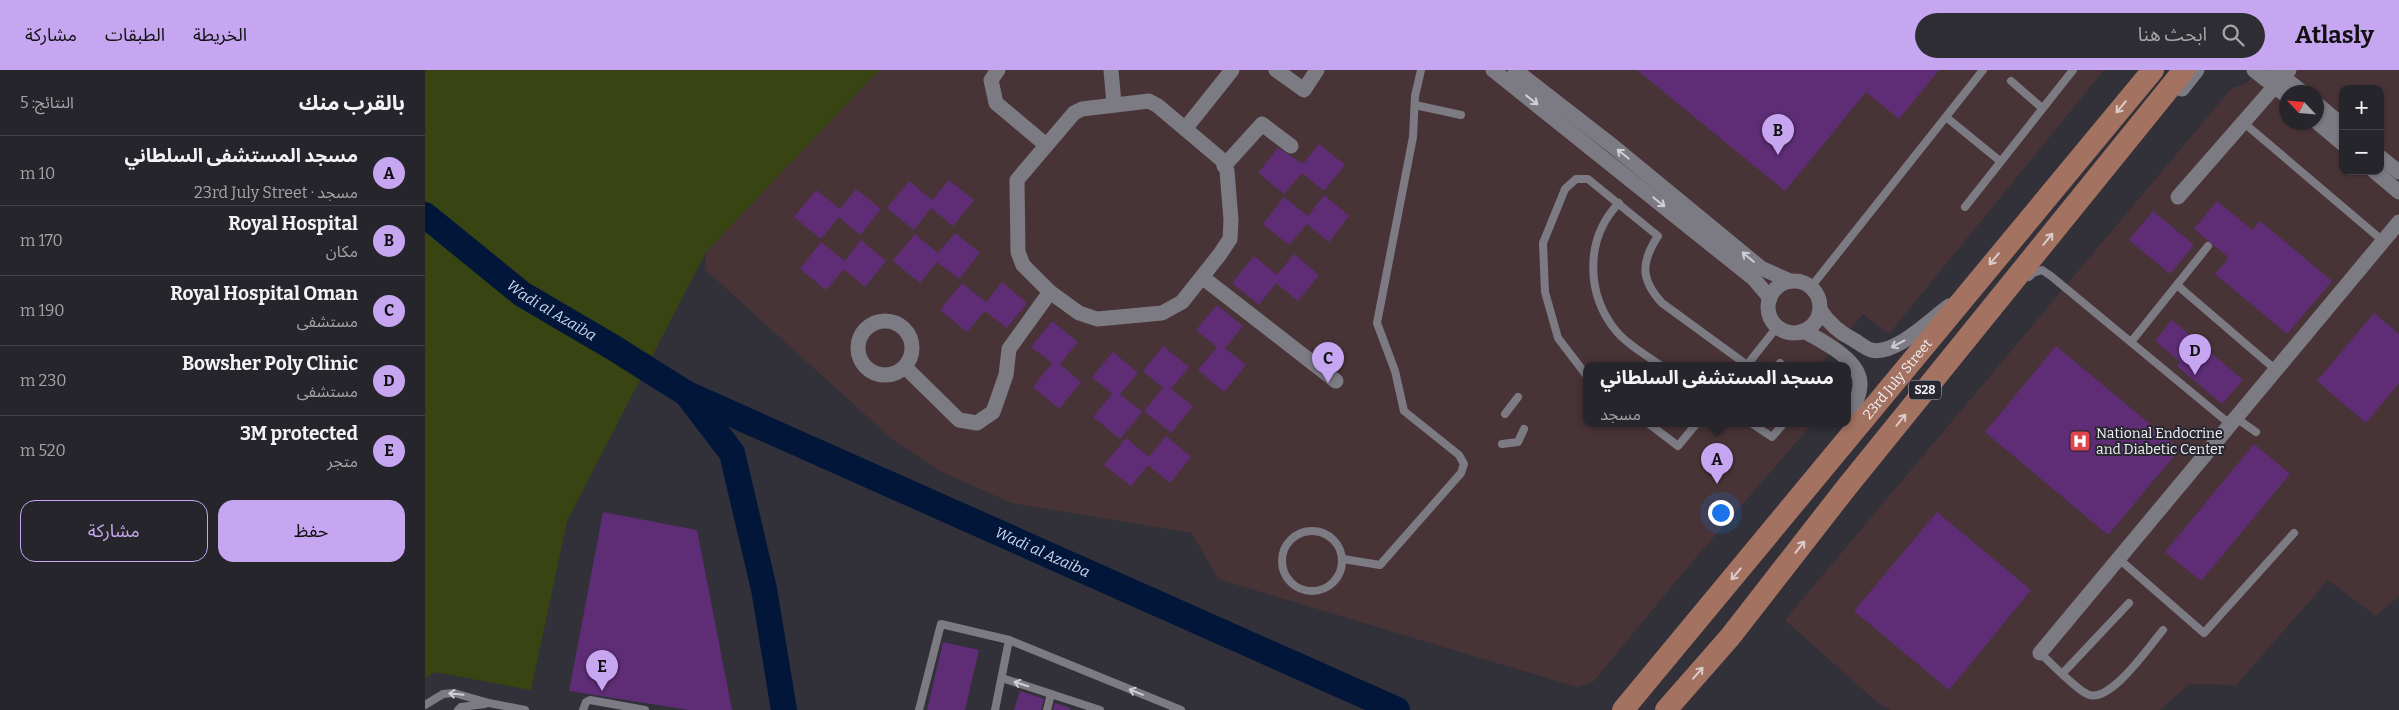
<!DOCTYPE html>
<html lang="ar">
<meta charset="utf-8">
<style>
:root{--surface:#26252b;--page:#2e2d33;--text:#f1f3f6;--muted:#a4a5a9;--line:#424247;--accent:#c6a6f0}
body{margin:0;font-family:Bitter,"Noto Sans Arabic",serif;background:var(--page);color:var(--text);direction:rtl}
.controls{position:absolute;right:15px;top:15px;display:grid;overflow:hidden;border-radius:10px;box-shadow:0 1px 4px #0004}
.controls button{width:45px;height:45px;display:grid;place-items:center;padding:0;border:0;border-bottom:1px solid var(--line);background:var(--surface);color:var(--text);font:25px sans-serif}
.compass{position:absolute;left:1854px;top:15px;width:45px;height:45px;border-radius:50%;background:var(--surface);box-shadow:0 1px 4px #0004;rotate:296deg}
.you{position:absolute;left:1295px;top:442px;width:18px;height:18px;margin:-12px;border:4px solid #fff;border-radius:50%;background:#1a73e8;box-shadow:0 0 0 8px #1a73e833}
.badge{display:grid;place-items:center;width:32px;height:32px;border-radius:50%;background:var(--accent);color:#111;font-size:16px;font-weight:700}
.pin{position:absolute;translate:-50% -41px;filter:drop-shadow(0 1px 2px #0008)}
.pin::after{content:'';position:absolute;top:26px;width:18px;height:15px;background:inherit;clip-path:polygon(0 0,100% 0,50% 100%)}
.popup{position:absolute;left:1158px;top:292px;width:268px;height:65px;box-sizing:border-box;display:grid;place-content:center;border-radius:10px;background:var(--surface);filter:drop-shadow(0 1px 4px #0005);font-size:16px;white-space:nowrap;color:var(--muted)}
.popup b{font-size:19px;color:var(--text)}
.popup::after{content:'';position:absolute;left:50%;top:100%;margin-left:-10px;border:10px solid transparent;border-top-color:var(--surface)}
.list{margin:0;padding:0;list-style:none}
h2{display:flex;justify-content:space-between;align-items:center;height:65px;margin:0;padding:0 20px;font-size:21px}
h2 small{font-size:16px;font-weight:400;color:var(--muted)}
.list li{display:grid;grid-template-columns:32px 1fr auto;gap:15px;align-items:center;box-sizing:border-box;height:70px;padding:0 20px;border-top:1px solid var(--line)}
.list b{display:block;font-size:19px;white-space:nowrap}
.list p{margin:0;font-size:16px;white-space:nowrap;color:var(--muted)}
.list em{font-size:16px;font-style:normal;color:var(--muted)}
.actions{display:flex;gap:10px;padding:15px 20px}
.actions a{flex:1;padding:11px 0;border:1px solid var(--accent);border-radius:15px;text-align:center;font-size:18px;color:var(--accent)}
.actions .main{background:var(--accent);color:#111}
.icon{flex:none;width:28px;height:28px;fill:none;stroke:currentColor;stroke-width:2;stroke-linecap:round;stroke-linejoin:round}
.map{position:relative;flex:none;width:1974px;height:640px;overflow:hidden;direction:ltr}
header{display:flex;align-items:center;gap:30px;box-sizing:border-box;height:70px;padding:0 25px;background:var(--accent);color:#111}
header strong{font-size:24px}
nav{display:flex;gap:28px;margin-inline-start:auto;font-size:18px}
.search{width:350px;height:45px;background:var(--page);display:flex;align-items:center;gap:12px;box-sizing:border-box;padding:0 18px;border-radius:28px;color:var(--muted);font-size:19px}
main{display:flex}
aside{flex:1;background:var(--surface)}
.map>svg:first-child{display:block}
.medical{fill:#483437;fill-rule:evenodd}
.green{fill:#384411}
.lines{fill:none;stroke-linecap:round;stroke-linejoin:round}
.river{stroke:#02163a;stroke-width:26}
.building{fill:#5e2d75}
.service{stroke:#7c7b84;stroke-width:8}
.minor{stroke:#7c7b84;stroke-width:15}
.primary{stroke:#a37261;stroke-width:22}
.oneway{stroke:#cfced4}
.oneway2{stroke:#daccca}
.labels{text-anchor:middle;dominant-baseline:central;stroke-width:4;stroke-linejoin:round;paint-order:stroke}
.shield{fill:#28272f;stroke:#b5b5bb;stroke-width:1}
.shield-label{font-size:12px;font-weight:bold;fill:#f2f2f7}
.street-label{font-size:14px;fill:#f2f2f7;stroke:#28272f}
.poi-label{font-size:14px;fill:#f2f2f7;stroke:#28272f;text-anchor:start}
.water-label{font-size:15px;font-style:italic;fill:#ccd9ed;stroke:#28272f}
</style>
<header>
<strong>Atlasly</strong>
<div class="search"><svg class="icon" aria-label="search" viewBox="0 0 24 24"><circle cx="10" cy="10" r="6"/><path d="M15 15l6 6"/></svg>ابحث هنا</div>
<nav><a>الخريطة</a><a>الطبقات</a><a>مشاركة</a></nav>
</header>
<main>
<div class="map">
<svg width="1974" height="640" viewBox="0 0 1974 640">
<rect width="100%" height="100%" fill="#323139"/>
<g class="medical">
<path d="M454 0H1679L1464 264 1438 244 1395 295H1162V353H1388L1267 492 1168 612 1152 617 793 509 767 463 587 433 517 402 467 369 281 200V182Z"/>
<path d="M1834 0H1974V526L1951 546 1903 510 1811 615 1764 614 1735 640H1466L1453 633 1360 550 1807 18 1821 14ZM1918 19H1955V101H1918ZM1862 22H1892V52H1862Z"/>
</g>
<path class="green" d="M0 0H454L281 182 142 451 106 620 10 602 0 608Z"/>
<g class="lines">
<g class="river">
<path id="s1" d="M0 145 97 224 189 278 262 324 307 383 339 519 359 640"/>
<path id="s2" d="M262 324 972 640"/>
</g>
</g>
<g class="building">
<path d="M1212 0H1514L1474 49 1441 22 1360 121Z"/>
<path d="M894 74 920 95 899 121 877 103 859 124 833 103 853 78 878 94Z"/>
<path d="M524 110 549 130 528 156 506 138 489 160 462 138 484 111 507 130Z"/>
<path d="M431 119 456 139 435 165 414 147 396 169 369 147 391 120 415 139Z"/>
<path d="M899 125 924 146 904 172 882 154 864 175 838 154 859 127 883 146Z"/>
<path d="M1792 131 1827 160 1835 151 1907 211 1862 264 1790 204 1804 188 1769 159Z"/>
<path d="M1728 141 1769 175 1745 204 1704 170Z"/>
<path d="M530 163 555 183 534 209 512 192 495 213 468 191 490 164 513 183Z"/>
<path d="M436 170 461 191 440 217 419 199 401 220 375 199 396 172 420 191Z"/>
<path d="M869 184 894 205 873 231 851 213 834 235 807 213 829 186 852 205Z"/>
<path d="M577 212 602 233 582 258 560 241 542 262 515 240 537 213 561 232Z"/>
<path d="M792 235 818 256 800 278 821 295 799 322 773 300 792 277 771 260Z"/>
<path d="M1949 243 1974 264V313L1941 353 1892 311Z"/>
<path d="M1747 250 1818 310 1797 334 1752 296 1755 292 1730 271Z"/>
<path d="M627 251 653 272 635 294 656 312 634 339 608 317 627 293 606 277Z"/>
<path d="M738 276 764 297 746 319 768 336 746 363 719 341 738 318 718 301Z"/>
<path d="M1631 276 1755 379 1683 465 1560 362Z"/>
<path d="M688 282 713 303 695 324 717 342 695 369 668 347 687 324 667 307Z"/>
<path d="M741 366 766 387 745 413 723 395 706 416 679 395 701 368 724 387Z"/>
<path d="M1829 374 1865 404 1776 511 1740 482Z"/>
<path d="M178 442 272 460 307 640H264L144 621Z"/>
<path d="M1512 442 1606 520 1524 620 1429 541Z"/>
<path d="M518 572 554 580 540 640H502Z"/>
<path d="M595 621 619 629 616 640H589Z"/>
<path d="M630 633 645 638V640H628Z"/>
</g>
<g class="lines">
<g class="service">
<path d="M1586 11 1617 38"/>
<path d="M990 35 1036 45"/>
<path d="M1521 47 1575 91"/>
<path d="M1819 53 1958 171"/>
<path d="M1194 133C1159 169 1161 225 1192 262 1203 275 1221 285 1235 295"/>
<path d="M1540 137 1648 0"/>
<path d="M1604 207 1608 203 1617 200 1626 206 1806 355"/>
<path d="M1752 215 1851 300"/>
<path d="M1386 217 1558 0"/>
<path d="M1706 272 1783 176"/>
<path d="M1322 295 1352 257"/>
<path d="M1353 295 1355 293 1357 295"/>
<path d="M1162 306 1133 268 1120 222 1118 173 1140 119 1151 109H1163L1233 166C1216 192 1215 209 1237 233L1322 295"/>
<path d="M1080 344 1093 327"/>
<path d="M1811 348 1831 362"/>
<path d="M1223 353 1253 376 1272 353"/>
<path d="M1326 353 1347 367 1359 353"/>
<path d="M1077 374 1093 372 1099 359"/>
<circle cx="887" cy="491" r="30"/>
<path d="M918 489 955 495 1036 403 1039 394 1034 385 979 341 970 301 952 253 988 67 990 26 996 0"/>
<path d="M1694 489 1779 563 1869 463"/>
<path d="M584 570 756 640"/>
<path d="M1615 583C1627 594 1649 617 1662 624 1684 636 1725 575 1738 560"/>
<path d="M1638 603 1704 533"/>
<path d="M577 608 675 640"/>
<path d="M0 635 18 624 29 623 64 633 100 640"/>
<path d="M33 640 36 637 60 634"/>
<path d="M158 640 161 632 165 630 220 640"/>
<path d="M494 640 516 554 584 570 570 640"/>
<path d="M622 640 626 624"/>
</g>
<g class="minor">
<path d="M573 0 566 10 571 33 621 75"/>
<path d="M686 0 689 34"/>
<path d="M851 0 879 20 892 0"/>
<path d="M1068 0 1329 209 1345 228"/>
<path d="M1090 0 1189 77 1336 198 1365 211"/>
<path d="M1829 0 1862 26"/>
<path d="M1849 0 1877 22"/>
<path d="M1757 19 1772 0"/>
<path d="M724 31 733 36 797 90 802 101 806 150 805 169 795 184 757 232 737 243 694 247 672 249 654 243 625 222 598 195 593 182 592 110 649 43 657 39Z"/>
<path d="M1892 34 1918 56"/>
<path d="M1892 52 1918 74"/>
<path d="M760 59 807 0"/>
<path d="M1955 87 1974 102"/>
<path d="M799 96 837 54 866 76"/>
<path d="M1949 101 1974 122"/>
<path d="M1753 127 1864 0"/>
<path d="M777 207 911 311"/>
<circle cx="1369" cy="237" r="26"/>
<path d="M1395 240C1403 252 1415 263 1429 270 1434 273 1440 278 1446 280 1470 286 1506 249 1524 236"/>
<circle cx="460" cy="278" r="27"/>
<path d="M1378 261C1390 266 1400 273 1411 280 1442 302 1440 318 1422 349"/>
<path d="M480 297 534 350 552 353 568 342 581 305 584 279 625 222"/>
<path d="M1615 583 1974 152"/>
</g>
<g class="primary">
<path id="s3" d="M1198 640 1728 0"/>
<path d="M1241 640 1305 567 1421 418 1759 0"/>
</g>
</g>
<defs><path id="oneway-shaft" d="M-6 0H5M1.5-3L5.5 0L1.5 3" fill="none" stroke-width="1.6" stroke-linecap="round" stroke-linejoin="round" transform="scale(1.25)"/></defs>
<g class="oneway">
<use href="#oneway-shaft" transform="translate(1107 30) rotate(38)"/>
<use href="#oneway-shaft" transform="translate(1198 84) rotate(-141)"/>
<use href="#oneway-shaft" transform="translate(1234 132) rotate(39)"/>
<use href="#oneway-shaft" transform="translate(1323 187) rotate(-140)"/>
<use href="#oneway-shaft" transform="translate(1473 274) rotate(152)"/>
<use href="#oneway-shaft" transform="translate(596 614) rotate(-162)"/>
<use href="#oneway-shaft" transform="translate(711 622) rotate(-158)"/>
<use href="#oneway-shaft" transform="translate(31 624) rotate(-174)"/>
</g>
<g class="oneway2">
<use href="#oneway-shaft" transform="translate(1696 37) rotate(130)"/>
<use href="#oneway-shaft" transform="translate(1623 169) rotate(-51)"/>
<use href="#oneway-shaft" transform="translate(1569 189) rotate(130)"/>
<use href="#oneway-shaft" transform="translate(1476 350) rotate(-51)"/>
<use href="#oneway-shaft" transform="translate(1375 477) rotate(-52)"/>
<use href="#oneway-shaft" transform="translate(1311 504) rotate(130)"/>
<use href="#oneway-shaft" transform="translate(1273 603) rotate(-49)"/>
</g>
<defs>
<g id="hospital-square" transform="scale(1.125)"><rect x="-9" y="-9" width="18" height="18" rx="4" fill="#e0444e" stroke="#28272f"/><path d="M-5-5h3v3.5h4V-5h3V5h-3V1.5h-4V5h-3Z" fill="#fff"/></g>
</defs>
<g fill-rule="evenodd">
<use href="#hospital-square" x="1655" y="371"/>
</g>
<g class="labels">
<rect class="shield" x="1484" y="310.5" width="32" height="19" rx="4"/>
<g class="shield-label">
<text x="1500" y="320">S28</text>
</g>
<g class="street-label">
<text stroke="none"><textPath href="#s3" startOffset="430">23rd July Street</textPath></text>
</g>
<g class="poi-label">
<text x="1671" y="363">National Endocrine<tspan x="1671" dy="16">and Diabetic Center</tspan></text>
</g>
<g class="water-label">
<text stroke="none"><textPath href="#s1" startOffset="159">Wadi al Azaiba</textPath></text>
<text stroke="none"><textPath href="#s2" startOffset="389">Wadi al Azaiba</textPath></text>
</g>
</g>
</svg>
<div class="controls">
<button>+</button>
<button>−</button>
</div>
<svg class="compass" viewBox="-18 -18 36 36"><path d="M0-13l5 13h-10z" fill="#e53935"/><path d="M0 13l5-13h-10z" fill="#a4a5a9"/></svg>
<div class="you"></div>
<div class="pin badge" style="left:1292px;top:414px">A</div>
<div class="popup"><b>مسجد المستشفى السلطاني</b>مسجد</div>
<div class="pin badge" style="left:1353px;top:85px">B</div>
<div class="pin badge" style="left:903px;top:313px">C</div>
<div class="pin badge" style="left:1770px;top:305px">D</div>
<div class="pin badge" style="left:177px;top:621px">E</div>
</div>
<aside>
<h2>بالقرب منك<small>النتائج: 5</small></h2>
<ul class="list">
<li><span class="badge">A</span><div><b>مسجد المستشفى السلطاني</b><p>مسجد · 23rd July Street</p></div><em>10 m</em></li>
<li><span class="badge">B</span><div><b>Royal Hospital</b><p>مكان</p></div><em>170 m</em></li>
<li><span class="badge">C</span><div><b>Royal Hospital Oman</b><p>مستشفى</p></div><em>190 m</em></li>
<li><span class="badge">D</span><div><b>Bowsher Poly Clinic</b><p>مستشفى</p></div><em>230 m</em></li>
<li><span class="badge">E</span><div><b>3M protected</b><p>متجر</p></div><em>520 m</em></li>
</ul>
<div class="actions"><a class="main">حفظ</a><a>مشاركة</a></div>
</aside>
</main>
